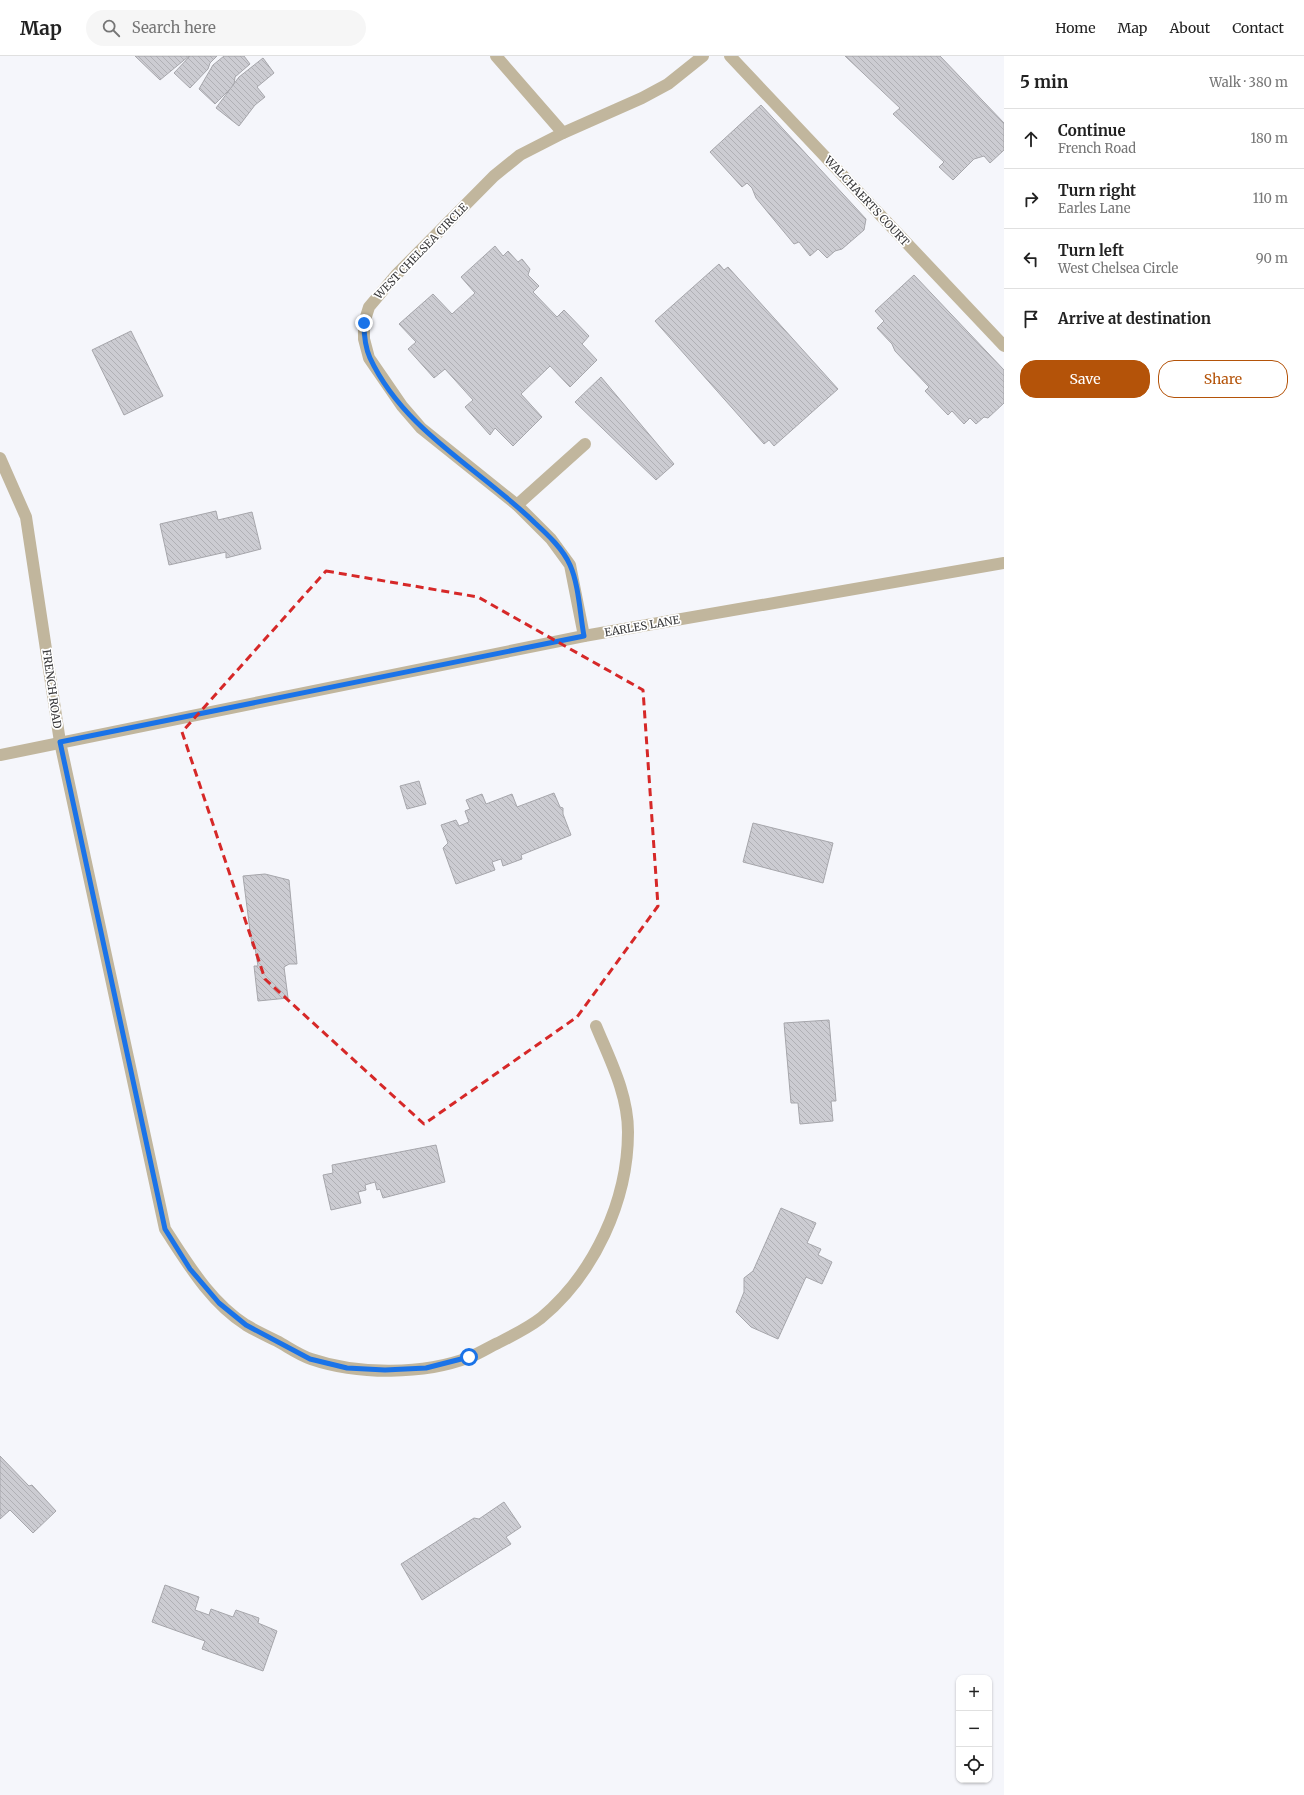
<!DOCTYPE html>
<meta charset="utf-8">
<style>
:root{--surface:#fff;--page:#f6f6f6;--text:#222;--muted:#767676;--line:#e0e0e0;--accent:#b45309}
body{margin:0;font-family:Merriweather,serif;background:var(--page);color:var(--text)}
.controls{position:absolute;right:12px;bottom:12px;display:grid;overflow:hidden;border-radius:8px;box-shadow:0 1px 3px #0004}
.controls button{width:36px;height:36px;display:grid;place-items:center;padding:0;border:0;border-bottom:1px solid var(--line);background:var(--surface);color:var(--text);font:20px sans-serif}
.stop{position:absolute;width:12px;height:12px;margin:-9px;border:3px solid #1a73e8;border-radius:50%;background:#fff}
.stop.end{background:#1a73e8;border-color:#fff;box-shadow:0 1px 4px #0008}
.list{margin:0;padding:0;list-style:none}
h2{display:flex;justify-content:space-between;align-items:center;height:52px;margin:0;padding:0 16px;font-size:17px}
h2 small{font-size:13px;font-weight:400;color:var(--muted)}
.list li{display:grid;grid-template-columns:26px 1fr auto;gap:12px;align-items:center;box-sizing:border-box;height:60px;padding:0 16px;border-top:1px solid var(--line)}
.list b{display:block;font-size:15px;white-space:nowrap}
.list p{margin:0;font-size:13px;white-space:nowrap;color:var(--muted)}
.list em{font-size:13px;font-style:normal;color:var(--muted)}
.actions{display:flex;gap:8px;padding:12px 16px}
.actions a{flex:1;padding:9px 0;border:1px solid var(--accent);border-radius:16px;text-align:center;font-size:14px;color:var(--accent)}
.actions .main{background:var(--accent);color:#fff}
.icon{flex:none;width:22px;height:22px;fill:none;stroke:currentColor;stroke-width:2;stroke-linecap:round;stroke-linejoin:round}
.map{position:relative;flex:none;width:1004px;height:1739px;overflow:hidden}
header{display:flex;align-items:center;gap:24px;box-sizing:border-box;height:56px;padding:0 20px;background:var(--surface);border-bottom:1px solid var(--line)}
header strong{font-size:19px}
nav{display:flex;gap:22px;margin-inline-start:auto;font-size:14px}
.search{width:280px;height:36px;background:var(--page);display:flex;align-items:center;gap:10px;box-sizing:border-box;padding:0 14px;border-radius:22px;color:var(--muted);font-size:15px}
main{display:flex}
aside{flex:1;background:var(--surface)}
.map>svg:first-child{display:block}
.building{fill:url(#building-back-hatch);stroke:#a6a6ab}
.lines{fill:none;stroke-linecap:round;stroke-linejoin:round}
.minor{stroke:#c1b69d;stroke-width:12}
.route{stroke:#1a73e8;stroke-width:5}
.marked{fill:none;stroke:#d62828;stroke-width:3;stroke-dasharray:8 5;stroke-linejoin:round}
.labels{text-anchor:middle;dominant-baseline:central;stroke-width:3.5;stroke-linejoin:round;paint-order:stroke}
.street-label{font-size:11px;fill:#373739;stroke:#fff}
</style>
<header>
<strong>Map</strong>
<div class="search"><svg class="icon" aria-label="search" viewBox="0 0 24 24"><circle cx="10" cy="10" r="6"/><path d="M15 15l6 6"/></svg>Search here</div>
<nav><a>Home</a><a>Map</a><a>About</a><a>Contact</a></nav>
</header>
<main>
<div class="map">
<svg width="1004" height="1739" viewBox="0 0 1004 1739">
<defs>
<pattern id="building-back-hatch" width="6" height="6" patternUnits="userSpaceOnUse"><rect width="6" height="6" fill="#ccccd2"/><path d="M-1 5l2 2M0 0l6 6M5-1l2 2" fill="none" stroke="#b0b0b5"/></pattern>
</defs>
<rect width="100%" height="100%" fill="#f5f6fb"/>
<g class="building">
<path d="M135 0H189L160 24Z"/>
<path d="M190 0H217L210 7 208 13 190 32 174 17Z"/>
<path d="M224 0H244L250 8 235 21 234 29 215 48 199 33 213 9Z"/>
<path d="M845 0H940L1004 67V94L990 107 984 100 974 103 953 124 939 111 944 106 893 58 900 52Z"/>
<path d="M263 2 274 17 257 31 265 41 255 49 239 70 216 52 239 21Z"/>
<path d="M761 49 866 163 864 174 842 193 835 195 827 202 818 193 810 200 799 186 794 188 756 142 752 132 747 127 742 131 710 96Z"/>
<path d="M495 190 503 200 508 195 518 206 522 203 530 213 528 219 539 230 533 236 557 261 564 254 589 280 582 288 597 304 570 331 550 310 521 338 542 361 513 390 495 372 490 379 465 351 473 344 445 313 434 322 408 293 416 286 399 268 433 238 452 258 475 237 461 221Z"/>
<path d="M719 208 724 214 728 211 838 333 774 390 769 384 764 388 655 265Z"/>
<path d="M914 219 1004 314V347L988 362 984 361 976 368 970 362 964 368 952 355 948 359 925 335 929 331 895 295 892 288 877 272 884 265 875 255Z"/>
<path d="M131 275 163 340 124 359 92 294Z"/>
<path d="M601 321 674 408 656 424 575 346Z"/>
<path d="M216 455 218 464 252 456 261 493 226 502V496L169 509 160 468Z"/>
<path d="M419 725 426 748 407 753 400 730Z"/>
<path d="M554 737 560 751 563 752V758L571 779 521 799 522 803 503 810 501 803 492 806 495 814 456 828 443 792 448 787 441 769 456 764 459 770 469 766 465 755 470 753 466 744 482 738 486 748 512 738 517 751Z"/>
<path d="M753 767 833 787 823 827 743 806Z"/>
<path d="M265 818 289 824 297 908H289L284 911 288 942 258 945 254 910H258L255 892 252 890 243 820Z"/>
<path d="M829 964 836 1045H831L833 1065 800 1068 798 1047H791L784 967Z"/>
<path d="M436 1089 445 1126 383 1142 380 1133 377 1134 375 1126 365 1129 366 1134 358 1136 361 1147 331 1154 323 1119 333 1117 332 1109Z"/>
<path d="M781 1152 816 1167 807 1187 821 1193 818 1199 832 1206 822 1228 806 1221 778 1283 751 1271 736 1256 744 1236V1222L753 1215Z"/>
<path d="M0 1400 29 1430 32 1429 56 1455 33 1477 10 1454 0 1463Z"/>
<path d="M504 1446 521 1471 506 1481 511 1488 422 1544 401 1508 474 1462 479 1463Z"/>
<path d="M165 1529 199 1541 195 1554 209 1559 211 1553 233 1561 236 1554 259 1562 258 1567 277 1575 263 1615 202 1593 205 1585 152 1566Z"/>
</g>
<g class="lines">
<g class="minor">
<path d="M496 0 563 77"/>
<path d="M730 0 1004 290"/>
<path d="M0 402 26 461 60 686 165 1173C188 1208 210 1246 246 1269 256 1275 267 1280 277 1285 288 1291 299 1299 311 1303 358 1319 424 1319 470 1301 480 1297 489 1291 498 1287 512 1280 528 1272 541 1262 594 1218 628 1145 628 1076 628 1038 610 1004 596 970"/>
<path d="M517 449 585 388"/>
<path d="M584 580 570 509 551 483 517 449 421 372 402 350 369 302 364 283V267L369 251 396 219 494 120 520 99 563 77 642 42 668 28 703 0"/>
<path d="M0 699 584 580 1004 507"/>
</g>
</g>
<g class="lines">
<path class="route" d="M364 267C364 279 365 291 370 302 404 375 480 413 535 467 548 479 563 493 570 509 579 529 580 559 584 580L60 686 165 1173 190 1213 219 1247 246 1269 310 1303 347 1312 385 1314 426 1312 469 1301"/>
</g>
<path class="marked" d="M326 515 478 541 643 634 658 850 577 961 424 1068 265 923 182 676Z"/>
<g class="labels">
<g class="street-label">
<text transform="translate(867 145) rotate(47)">WALCHAERTS COURT</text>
<text transform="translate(421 195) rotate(-46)">WEST CHELSEA CIRCLE</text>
<text transform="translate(642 570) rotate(-10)">EARLES LANE</text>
<text transform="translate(52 633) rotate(82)">FRENCH ROAD</text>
</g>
</g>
</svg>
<div class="controls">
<button>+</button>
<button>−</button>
<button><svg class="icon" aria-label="locate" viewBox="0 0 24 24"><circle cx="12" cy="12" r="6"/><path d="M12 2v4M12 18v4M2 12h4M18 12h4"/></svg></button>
</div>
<div class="stop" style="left:469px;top:1301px"></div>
<div class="stop end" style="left:364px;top:267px"></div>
</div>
<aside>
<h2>5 min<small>Walk · 380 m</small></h2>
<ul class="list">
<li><svg class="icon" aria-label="ahead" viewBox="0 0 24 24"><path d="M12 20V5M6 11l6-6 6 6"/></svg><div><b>Continue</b><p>French Road</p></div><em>180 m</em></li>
<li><svg class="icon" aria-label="right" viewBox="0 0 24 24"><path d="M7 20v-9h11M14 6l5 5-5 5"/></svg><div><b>Turn right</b><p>Earles Lane</p></div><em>110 m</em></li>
<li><svg class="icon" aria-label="left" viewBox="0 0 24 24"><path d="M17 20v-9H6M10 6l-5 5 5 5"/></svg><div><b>Turn left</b><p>West Chelsea Circle</p></div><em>90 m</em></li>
<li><svg class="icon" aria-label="arrive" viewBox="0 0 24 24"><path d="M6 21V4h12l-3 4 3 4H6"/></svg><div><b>Arrive at destination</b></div></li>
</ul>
<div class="actions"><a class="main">Save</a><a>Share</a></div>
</aside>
</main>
